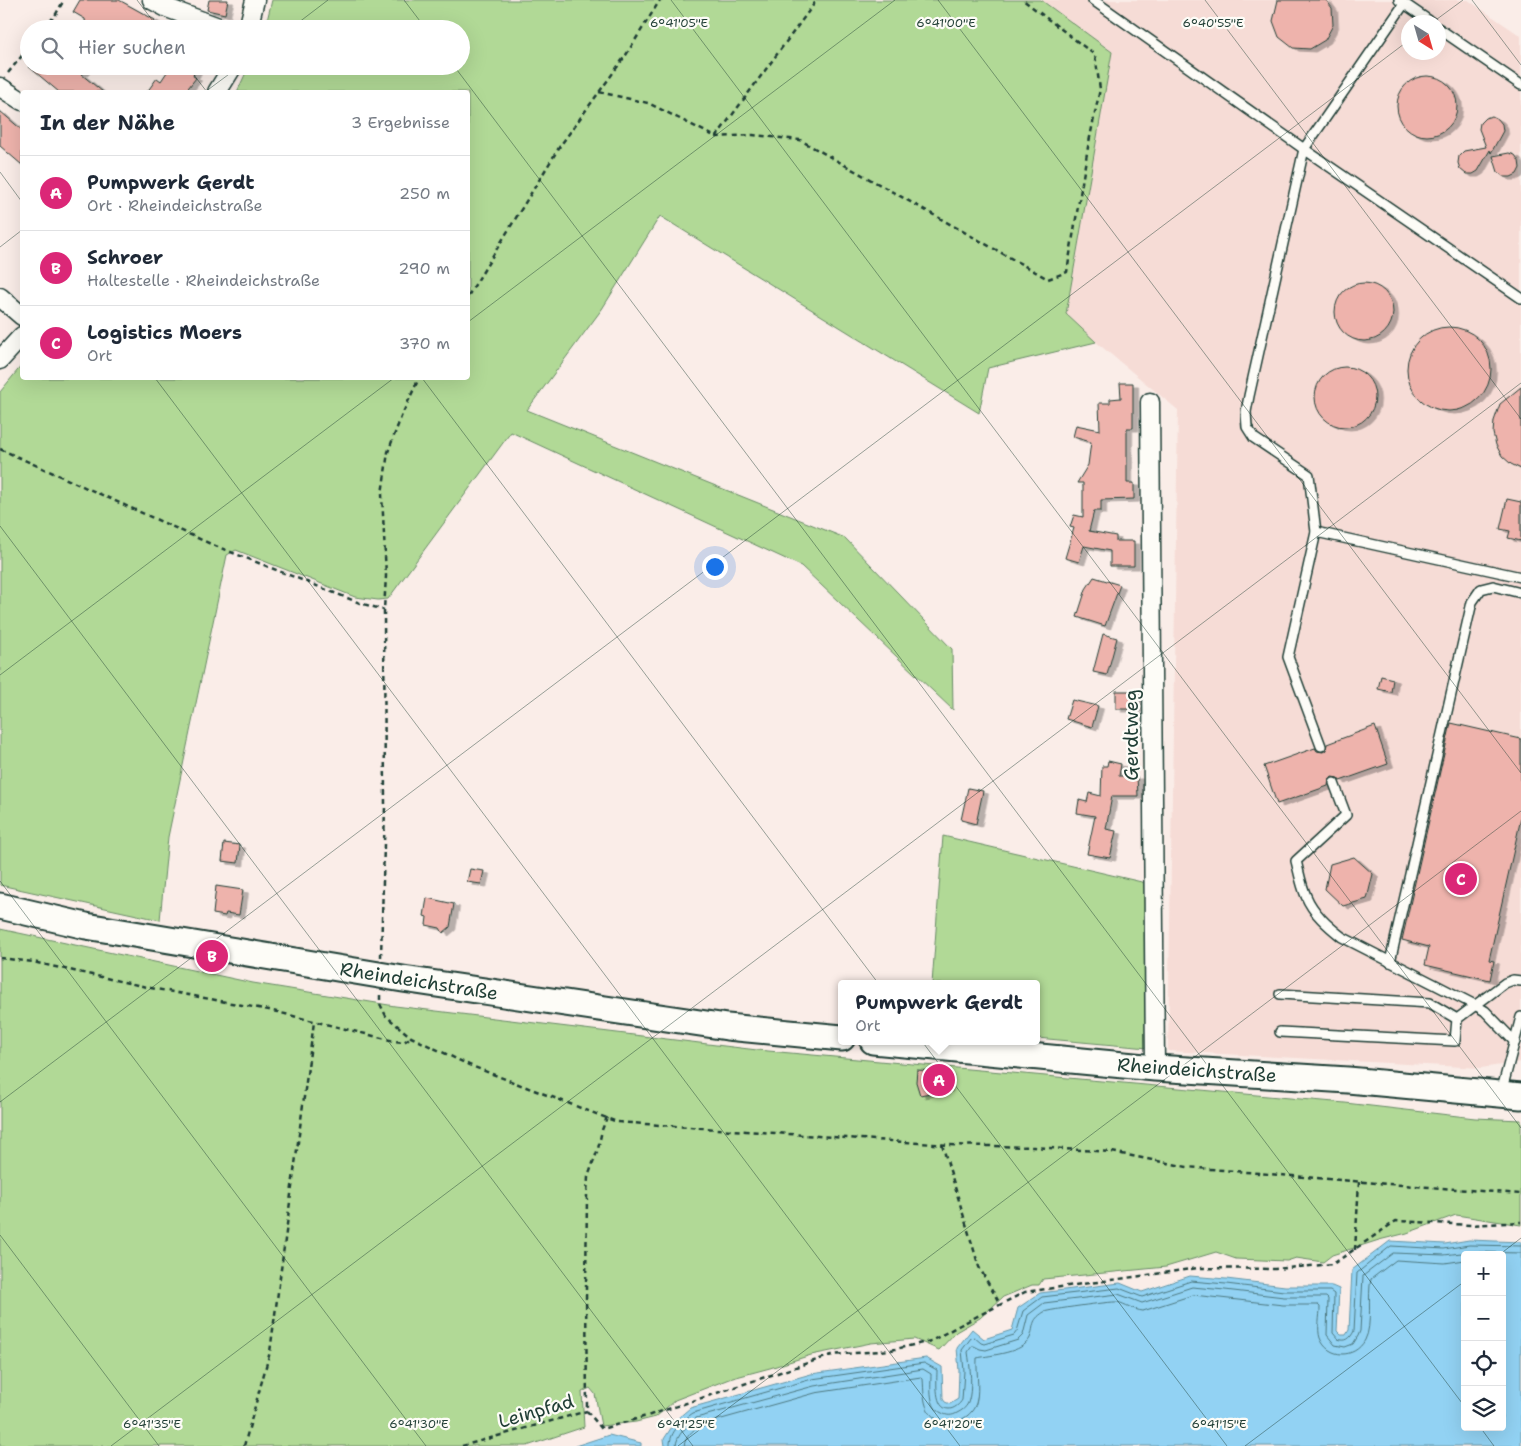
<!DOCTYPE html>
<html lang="de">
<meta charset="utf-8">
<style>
:root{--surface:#fff;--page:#f2f2f3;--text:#1f2937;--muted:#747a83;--line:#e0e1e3;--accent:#db2777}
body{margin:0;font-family:"Shantell Sans",sans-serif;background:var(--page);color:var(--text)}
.controls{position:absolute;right:15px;bottom:15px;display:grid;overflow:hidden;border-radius:5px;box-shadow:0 5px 20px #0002}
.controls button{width:45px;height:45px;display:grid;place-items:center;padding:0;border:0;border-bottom:1px solid var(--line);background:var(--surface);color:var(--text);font:25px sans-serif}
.compass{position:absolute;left:1401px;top:15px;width:45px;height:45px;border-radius:50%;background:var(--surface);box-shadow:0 5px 20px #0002;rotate:143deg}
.you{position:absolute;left:714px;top:566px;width:18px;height:18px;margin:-12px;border:4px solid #fff;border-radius:50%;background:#1a73e8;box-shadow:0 0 0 8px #1a73e833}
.badge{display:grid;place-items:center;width:32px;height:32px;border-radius:50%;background:var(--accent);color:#fff;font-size:16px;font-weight:700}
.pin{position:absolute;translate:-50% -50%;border:2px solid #fff;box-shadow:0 1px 5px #0006}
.popup{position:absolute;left:838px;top:980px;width:202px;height:65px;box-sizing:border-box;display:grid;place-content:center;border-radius:5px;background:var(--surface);filter:drop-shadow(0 1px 4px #0005);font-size:16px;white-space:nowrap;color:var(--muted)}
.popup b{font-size:19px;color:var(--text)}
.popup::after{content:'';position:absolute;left:50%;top:100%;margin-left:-10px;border:10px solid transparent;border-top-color:var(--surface)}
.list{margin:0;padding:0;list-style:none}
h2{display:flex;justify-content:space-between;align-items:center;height:65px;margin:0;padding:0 20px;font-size:21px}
h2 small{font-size:16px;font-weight:400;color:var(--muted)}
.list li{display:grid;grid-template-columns:32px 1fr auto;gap:15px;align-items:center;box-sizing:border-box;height:75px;padding:0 20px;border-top:1px solid var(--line)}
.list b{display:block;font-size:19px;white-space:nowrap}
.list p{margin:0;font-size:16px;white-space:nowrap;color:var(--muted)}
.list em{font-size:16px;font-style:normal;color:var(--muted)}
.icon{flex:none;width:28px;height:28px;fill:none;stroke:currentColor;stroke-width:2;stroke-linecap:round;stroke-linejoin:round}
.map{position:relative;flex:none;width:1521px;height:1446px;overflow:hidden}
.search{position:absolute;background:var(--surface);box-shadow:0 5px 20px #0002;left:20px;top:20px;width:450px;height:55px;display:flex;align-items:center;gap:12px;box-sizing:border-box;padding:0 18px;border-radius:28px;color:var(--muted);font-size:19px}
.panel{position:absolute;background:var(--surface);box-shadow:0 5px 20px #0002;left:20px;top:90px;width:450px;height:290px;border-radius:5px}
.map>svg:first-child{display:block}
.built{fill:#f6dcd6;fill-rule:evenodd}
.green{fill:#b1d996;stroke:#688b65}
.water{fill:#92d2f3;stroke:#6496a7;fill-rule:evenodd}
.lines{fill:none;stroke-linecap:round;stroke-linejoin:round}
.shore{stroke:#4d7980;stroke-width:1}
.building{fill:#eeb3ac;stroke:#1f3d34;filter:url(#shadow)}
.lane-casing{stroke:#1f3d34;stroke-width:12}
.street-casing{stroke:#1f3d34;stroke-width:21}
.secondary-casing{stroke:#1f3d34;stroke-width:29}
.path{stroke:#1f3d34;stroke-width:2.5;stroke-dasharray:5 4;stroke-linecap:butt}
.lane{stroke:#fdfcf7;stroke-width:9}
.street{stroke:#fdfcf7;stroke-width:18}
.secondary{stroke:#fdfcf7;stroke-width:25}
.ticks{fill:none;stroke:#1f3d34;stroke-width:1;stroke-opacity:0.45}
.labels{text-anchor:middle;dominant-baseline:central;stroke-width:4.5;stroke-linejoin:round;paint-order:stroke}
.street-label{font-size:19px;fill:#1f3d34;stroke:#fdfcf7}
.ticks-label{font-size:12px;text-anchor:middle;fill:#1f3d34;stroke:#fdfcf7;stroke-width:4.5;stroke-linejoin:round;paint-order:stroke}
</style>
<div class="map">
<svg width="1521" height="1446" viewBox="0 0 1521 1446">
<defs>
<filter id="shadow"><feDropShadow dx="5.5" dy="3" stdDeviation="0" flood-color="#0004"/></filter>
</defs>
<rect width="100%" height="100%" fill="#faede8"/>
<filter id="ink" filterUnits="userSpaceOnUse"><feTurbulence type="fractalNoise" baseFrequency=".02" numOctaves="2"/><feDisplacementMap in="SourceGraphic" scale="10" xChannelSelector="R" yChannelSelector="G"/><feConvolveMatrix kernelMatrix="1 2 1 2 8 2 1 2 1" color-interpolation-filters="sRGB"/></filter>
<g filter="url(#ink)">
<path class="built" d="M1041 0H1468L1521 36V1062L1481 1068 1168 1051 1178 410 1096 342 1066 314 1112 52ZM1408 22H1438V52H1408Z"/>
<g class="green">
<path d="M272 0H1041L1112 52 1066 314 1096 342 988 368 979 413 660 216 602 309 527 410 845 538 952 649 953 710 801 566 511 432 388 599 378 600 355 597 236 550 227 555 168 837 160 920 0 885V392L22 365V378H468V92H237L249 66H461V29H265Z"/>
<path d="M943 836 1146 883 1148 1048 1037 1038 1036 984H932Z"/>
<path d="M0 929 253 983 395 1006 757 1050 1345 1103 1475 1118 1521 1120V1225L1456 1215 1407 1233 1379 1240 1332 1255 1323 1262 1296 1258 1287 1261 1236 1259 1216 1252 1166 1267 1043 1279 1039 1285H1032L1003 1297 980 1318 956 1332 939 1350 914 1339 871 1343 811 1355 770 1368 729 1379 675 1400 656 1417 636 1422 601 1426 595 1394 590 1388 582 1392 584 1427 527 1446H0Z"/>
</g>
<g class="water">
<path d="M1469 1240 1521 1242V1446H665L664 1439 677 1419 690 1408 811 1374 926 1358 942 1367 943 1399 945 1402 950 1404 958 1399 959 1371 957 1348 972 1329 984 1339 1012 1330 1018 1308 1040 1293 1120 1283 1142 1292 1190 1276 1226 1279 1285 1286H1332L1339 1289 1337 1331 1341 1335H1346L1349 1330 1352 1270 1390 1241 1445 1244ZM1465 1255H1502V1427H1465Z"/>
<path d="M609 1435 641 1443V1446H575Z"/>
</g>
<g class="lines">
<g class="shore">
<path d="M670 1446C669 1432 683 1420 693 1413L812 1379 924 1363 937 1370C937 1381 934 1409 949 1409 954 1409 960 1404 962 1400L964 1371 962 1350 971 1338 974 1337 981 1343 984 1344 1014 1335 1017 1331 1023 1311 1042 1297 1119 1288 1142 1297 1191 1281 1226 1284 1284 1291H1330L1334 1294 1333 1333 1338 1339C1346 1342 1350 1339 1354 1331L1357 1273 1391 1246 1444 1249 1469 1245 1521 1246"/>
<path d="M676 1446C676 1435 688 1425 696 1418L814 1386 923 1369 931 1374C931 1387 928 1407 942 1413 947 1416 952 1416 957 1413 961 1411 966 1408 968 1403 973 1390 970 1365 968 1352L972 1346H974L980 1349 986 1350 1018 1340 1023 1335 1028 1315 1044 1303 1118 1294 1142 1303 1192 1287 1225 1290 1284 1297H1326L1328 1299 1327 1335 1335 1345 1345 1347 1353 1344 1358 1336 1360 1331 1363 1276 1393 1253 1444 1255 1470 1252 1521 1253"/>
<path d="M684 1446C685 1437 693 1430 700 1425L815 1393 921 1377 923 1379C924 1390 923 1401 928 1410 938 1428 964 1425 974 1408 981 1396 976 1372 977 1358 991 1355 1023 1353 1030 1338 1035 1325 1030 1321 1044 1312 1048 1310 1112 1301 1117 1302 1126 1304 1133 1310 1143 1311L1193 1295 1283 1305H1318L1320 1307C1320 1316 1317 1329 1320 1338 1328 1359 1355 1359 1365 1340 1373 1325 1367 1296 1371 1279L1396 1260 1445 1263 1465 1260"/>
</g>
</g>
<g class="building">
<path d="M80 0H119L155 20 150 29H86L85 19 73 12Z"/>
<path d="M209 0H228L225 14 207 10Z"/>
<path d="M1278 0H1326L1332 8 1333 25 1325 40 1310 49 1293 48 1279 37 1273 21Z"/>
<path d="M28 66H88L81 74 103 92H59Z"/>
<path d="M171 66H198L193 76 196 78 185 92H147L157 78 161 81Z"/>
<circle cx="1427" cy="106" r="30"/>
<path d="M0 111 22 130V165L0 146Z"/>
<path d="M1492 116 1498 119 1502 124 1503 131 1491 153 1490 150 1478 171 1473 174H1466L1460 169 1458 163 1459 156 1464 151 1486 147 1479 129 1480 123 1485 118Z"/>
<path d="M1509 153 1515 155 1519 161 1520 168 1517 174 1511 177H1504L1498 172 1493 156Z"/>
<circle cx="1364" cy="312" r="29"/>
<circle cx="1449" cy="369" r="42"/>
<circle cx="1345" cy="397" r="30"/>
<path d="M1120 383H1133V428H1127V483H1134V499L1101 500V511H1094L1089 531 1116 536V541H1134V566H1110V551L1084 546 1079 562 1065 558 1074 528 1070 527 1074 515 1083 517V483H1077L1088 465 1091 442 1073 437 1076 425 1100 430 1099 403H1110V399L1121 398Z"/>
<path d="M1521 387V469L1511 464 1502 456 1496 445 1493 433 1494 421 1500 404Z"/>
<path d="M1507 499 1521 502V541L1508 538 1510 531 1500 529Z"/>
<path d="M1094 577 1120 585 1105 626 1077 617 1086 589Z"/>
<path d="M1103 634 1117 638 1107 675 1093 672Z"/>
<path d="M1381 676 1393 679 1391 692 1378 689Z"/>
<rect x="1116" y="691" width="20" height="18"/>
<path d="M1072 700 1098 706 1092 727 1066 719Z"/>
<path d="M1451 723 1521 739V818L1489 960 1494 961 1490 980 1425 965 1429 947 1402 940Z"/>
<path d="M1375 726 1388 764 1340 781 1338 778 1332 777 1329 779 1328 786 1277 804 1264 766 1315 748 1317 751 1323 752 1326 750 1327 744Z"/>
<path d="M1108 761 1121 764 1119 776H1137L1138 796H1112L1106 829 1116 831 1110 858 1087 854 1095 816 1077 813 1079 800 1087 802 1089 793 1101 796 1102 766H1107Z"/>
<path d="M968 788 983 791 976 824 961 820Z"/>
<path d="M224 843 240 845 238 863 222 861Z"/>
<path d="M1354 857 1373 874 1367 899 1343 906 1325 889 1330 864Z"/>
<path d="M470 869 484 871 481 884 467 882Z"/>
<path d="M216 886 243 890 239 915 226 913 225 916 213 914Z"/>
<path d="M427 898 454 904 450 927 443 933 440 928 426 925 427 917 424 916Z"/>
<path d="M917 1070 948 1072 947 1089 930 1088V1093L920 1095 916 1082Z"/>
</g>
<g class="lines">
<g class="lane-casing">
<g id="lane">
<path d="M1093 0 1304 149 1249 396 1246 412 1247 427 1254 438 1309 475 1316 532 1288 657 1321 746"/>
<path d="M1399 0 1431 22"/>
<path d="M1404 4 1304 149 1521 298"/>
<path d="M1438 28 1521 85"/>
<path d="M1316 532 1521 577"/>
<path d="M1334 783 1346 815 1296 861C1299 872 1301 885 1306 896 1313 913 1328 926 1342 937L1475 1005 1485 1011 1515 1042"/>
<path d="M1390 962 1472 602 1481 589 1493 586 1521 593"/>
<path d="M1280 994 1430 1003 1457 1019 1505 983 1513 980 1521 981"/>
<path d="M1280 1032 1455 1041 1457 1019"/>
<path d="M1501 1093 1521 1017"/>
</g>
</g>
<g class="street-casing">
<g id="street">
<path d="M152 0 167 8 224 29"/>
<path d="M248 29 255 0"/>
<path d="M0 87 22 101"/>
<path d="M217 92 233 66"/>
<path d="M0 297 22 316"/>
<path d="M0 360 22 336"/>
<path d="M1150 402 1155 1068"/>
</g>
</g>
<g class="secondary-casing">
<g id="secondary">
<path d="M0 906 86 926 403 979 727 1027 842 1038"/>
<path d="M873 1041 1155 1068 1348 1080 1521 1096"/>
</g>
</g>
<g class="path">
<path d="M44 29 56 14 64 0"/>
<path d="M8 73 29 47"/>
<path d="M599 92 648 103 716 137 753 135 800 140 1048 279 1067 272 1088 147 1100 89 1095 55 1023 0"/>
<path d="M716 137 817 0"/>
<path d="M468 296 560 146 626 55 660 0"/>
<path d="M0 449 213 545 360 603 384 610"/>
<path d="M381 957 385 806 384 610 386 576 382 494 388 452 401 417 419 378"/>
<path d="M0 958 33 962 151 988 269 1010 394 1041 404 1042 411 1037"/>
<path d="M380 995V1004L386 1016 411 1037 469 1065 617 1122 948 1145 1033 1147 1112 1152 1187 1167 1376 1183 1521 1194"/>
<path d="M607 1117 602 1130 598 1149 588 1177 587 1194 586 1290 587 1411 602 1429 650 1415 832 1355 891 1350 931 1341 960 1325 1025 1292 1198 1268 1275 1269 1333 1264 1396 1221 1471 1225 1521 1222"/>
<path d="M942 1144 979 1267 1000 1304"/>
<path d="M1355 1250 1359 1182"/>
<path d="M244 1446 270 1352 314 1022"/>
<path d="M462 1446 587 1411"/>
</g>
<use href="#lane" class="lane"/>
<use href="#street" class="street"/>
<use href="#secondary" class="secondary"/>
</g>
</g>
<path class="ticks" d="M137 0 159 29M404 0 426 29M671 0 1521 1128M938 0 1521 773M1205 0 1521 419M1472 0 1521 65M1433 22 1463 0M290 29 328 0M187 66 207 92M454 66 1465 1407M205 92 240 66M0 172 22 202M0 247 22 230M468 322 895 0M155 378 960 1446M422 378 1227 1446M0 526 693 1446M0 675 394 378M0 881 426 1446M0 1102 1408 41M0 1235 159 1446M1499 1255 1521 1238M1480 1427 1494 1446M111 1446 1521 383M678 1446 1521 811M1245 1446 1465 1281"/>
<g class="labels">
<g class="street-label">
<text transform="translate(1131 735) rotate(-90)">Gerdtweg</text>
<text transform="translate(419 981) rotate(9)">Rheindeichstraße</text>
<text transform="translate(1197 1070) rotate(4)">Rheindeichstraße</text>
<text transform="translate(536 1411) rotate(-16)">Leinpfad</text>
</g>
</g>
<g class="ticks-label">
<text x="679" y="27">6°41'05"E</text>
<text x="946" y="27">6°41'00"E</text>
<text x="1213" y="27">6°40'55"E</text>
<text x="152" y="1428">6°41'35"E</text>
<text x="419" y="1428">6°41'30"E</text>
<text x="686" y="1428">6°41'25"E</text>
<text x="953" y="1428">6°41'20"E</text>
<text x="1219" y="1428">6°41'15"E</text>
</g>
</svg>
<div class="controls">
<button>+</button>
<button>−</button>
<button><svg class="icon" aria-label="locate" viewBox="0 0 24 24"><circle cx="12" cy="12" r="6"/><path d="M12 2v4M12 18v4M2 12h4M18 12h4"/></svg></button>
<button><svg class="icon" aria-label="layers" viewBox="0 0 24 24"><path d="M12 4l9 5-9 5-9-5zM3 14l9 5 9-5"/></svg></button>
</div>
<svg class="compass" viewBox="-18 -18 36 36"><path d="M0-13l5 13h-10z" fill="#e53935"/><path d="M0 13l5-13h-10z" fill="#747a83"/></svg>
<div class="you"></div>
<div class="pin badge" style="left:939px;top:1080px">A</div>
<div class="popup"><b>Pumpwerk Gerdt</b>Ort</div>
<div class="pin badge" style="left:212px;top:956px">B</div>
<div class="pin badge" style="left:1461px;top:879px">C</div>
<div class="search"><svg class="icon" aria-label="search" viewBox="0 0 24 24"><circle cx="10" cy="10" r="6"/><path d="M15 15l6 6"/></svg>Hier suchen</div>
<section class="panel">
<h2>In der Nähe<small>3 Ergebnisse</small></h2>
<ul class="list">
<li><span class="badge">A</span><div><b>Pumpwerk Gerdt</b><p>Ort · Rheindeichstraße</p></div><em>250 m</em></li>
<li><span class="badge">B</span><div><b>Schroer</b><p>Haltestelle · Rheindeichstraße</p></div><em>290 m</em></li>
<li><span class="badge">C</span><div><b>Logistics Moers</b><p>Ort</p></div><em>370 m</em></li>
</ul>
</section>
</div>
